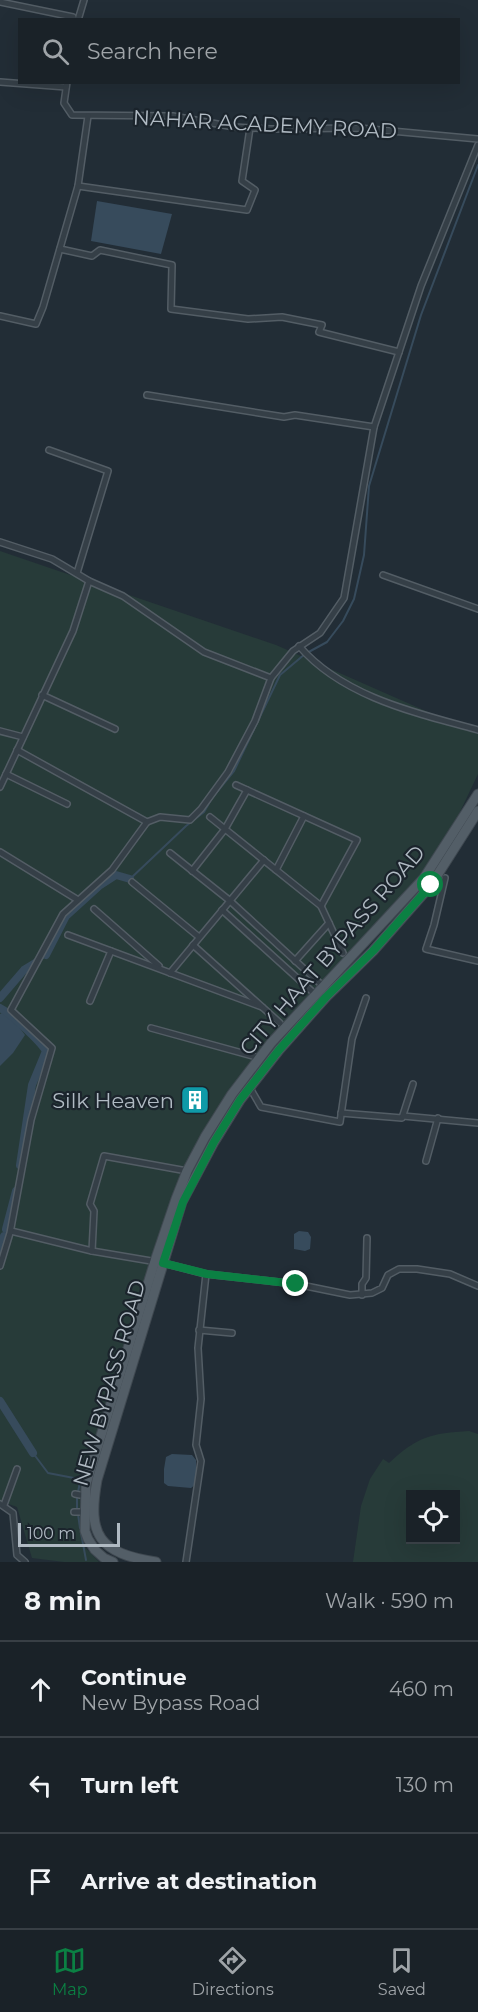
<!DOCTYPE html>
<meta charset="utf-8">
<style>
:root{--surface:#1a2228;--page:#232a30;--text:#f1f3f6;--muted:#9fa4a8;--line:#383f45;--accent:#0b8043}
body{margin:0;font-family:Montserrat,sans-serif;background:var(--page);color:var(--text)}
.controls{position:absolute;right:18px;bottom:18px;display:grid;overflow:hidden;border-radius:0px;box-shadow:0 6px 24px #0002}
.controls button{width:54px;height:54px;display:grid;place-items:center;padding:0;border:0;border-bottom:2px solid var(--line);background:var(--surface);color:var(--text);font:30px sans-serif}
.scale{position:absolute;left:18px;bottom:15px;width:102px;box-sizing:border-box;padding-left:6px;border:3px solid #b0bac3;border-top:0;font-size:16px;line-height:21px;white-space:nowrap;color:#b0bac3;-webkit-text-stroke:4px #1b242c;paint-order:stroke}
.stop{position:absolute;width:18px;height:18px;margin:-14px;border:4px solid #0b8043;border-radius:50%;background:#fff}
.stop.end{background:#0b8043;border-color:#fff;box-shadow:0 2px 6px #0008}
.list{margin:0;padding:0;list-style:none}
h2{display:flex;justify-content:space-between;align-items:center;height:78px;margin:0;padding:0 24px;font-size:26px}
h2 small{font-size:20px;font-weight:400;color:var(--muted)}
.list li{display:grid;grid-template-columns:39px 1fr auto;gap:18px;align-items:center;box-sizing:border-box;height:96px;padding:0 24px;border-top:2px solid var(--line)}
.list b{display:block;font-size:22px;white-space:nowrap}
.list p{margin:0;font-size:20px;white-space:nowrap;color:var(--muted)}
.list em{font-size:20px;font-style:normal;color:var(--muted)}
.icon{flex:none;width:33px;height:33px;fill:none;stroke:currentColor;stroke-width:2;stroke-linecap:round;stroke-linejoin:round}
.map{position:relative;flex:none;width:478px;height:1562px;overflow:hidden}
.search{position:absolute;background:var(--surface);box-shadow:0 6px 24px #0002;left:18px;right:18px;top:18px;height:66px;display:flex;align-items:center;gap:15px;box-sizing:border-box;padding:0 21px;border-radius:0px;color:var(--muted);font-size:22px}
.sheet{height:366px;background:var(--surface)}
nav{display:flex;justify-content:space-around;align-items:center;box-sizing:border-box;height:84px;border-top:2px solid var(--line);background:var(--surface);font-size:16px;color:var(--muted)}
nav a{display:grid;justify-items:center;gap:3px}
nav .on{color:var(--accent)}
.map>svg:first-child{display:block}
.green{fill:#273b39;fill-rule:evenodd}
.water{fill:#374b5c}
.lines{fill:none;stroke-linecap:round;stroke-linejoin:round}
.stream{stroke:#374b5c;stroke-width:2}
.canal{stroke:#374b5c;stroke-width:8}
.minor-casing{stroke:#535d65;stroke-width:8}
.primary-casing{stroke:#3f4850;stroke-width:11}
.minor{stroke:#353f47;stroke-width:5}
.primary{stroke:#535e67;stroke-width:9}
.route{stroke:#0b8043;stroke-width:8}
.labels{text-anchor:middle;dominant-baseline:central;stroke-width:4.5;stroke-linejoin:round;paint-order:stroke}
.street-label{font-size:21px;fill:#b0bac3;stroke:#1b242c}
.poi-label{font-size:21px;fill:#b0bac3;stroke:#1b242c;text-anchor:end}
</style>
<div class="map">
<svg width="478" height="1562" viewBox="0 0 478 1562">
<rect width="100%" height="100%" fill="#222d36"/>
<g class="green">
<path d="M0 551 276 645 478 734V774L441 852 268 1046 188 1162 137 1305 86 1468 83 1545 99 1562H64L32 1558 17 1507 0 1501Z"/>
<path d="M469 1431 478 1434V1562H353L361 1506 370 1479 383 1459 389 1463C417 1437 431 1433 469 1431ZM456 1494V1540H410V1494Z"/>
</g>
<g class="water">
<path d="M97 201 172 214 161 254 91 241Z"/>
<path d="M2 1013 13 1019 25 1035 13 1053 0 1066V1014Z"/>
<path d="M299 1231 308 1232 311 1237 310 1249 305 1251 294 1249V1234Z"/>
<path d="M172 1454 192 1455 196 1460V1484L191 1488 168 1486 164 1483V1469L166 1457Z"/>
</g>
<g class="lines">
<g class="stream">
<path d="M130 879 186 826 204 812 212 798 234 771 280 675 305 654 327 642 343 621 354 599 364 555 369 486 421 315 478 165"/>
<path d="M41 960 46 955"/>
<path d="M33 1453 48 1473 79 1479 80 1482 78 1492"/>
<path d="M77 1498V1509"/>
<path d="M78 1514 80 1528"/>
<path d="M81 1533 86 1560"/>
</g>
<g class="canal">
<path d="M46 955 66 916 99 886 116 875 130 879"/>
<path d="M0 998 24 970 37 962"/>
<path d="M0 1008C10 1013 40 1041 46 1051L32 1085 20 1165"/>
<path d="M6 1229 16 1191"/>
<path d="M0 1249 4 1236"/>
<path d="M0 1401 33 1453"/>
</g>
<g class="minor-casing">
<g id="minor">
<path d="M0 2 73 17 74 20"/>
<path d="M78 20 84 0"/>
<path d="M0 82 66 87"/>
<path d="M67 82 64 103 72 115 173 116 234 127 271 129 359 128 478 139"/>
<path d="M78 186 247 210 255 190 242 181 250 128"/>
<path d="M60 249 92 256 100 250 172 265 171 309 248 319 282 317 322 325 319 332 399 352"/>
<path d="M0 316 36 324 43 307 78 186 88 116"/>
<path d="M147 395 284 417 295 415 374 427"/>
<path d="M49 450 108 471 77 573"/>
<path d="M0 542 52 559 89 581 123 596 204 652 271 678"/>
<path d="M383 575 478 609"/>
<path d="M299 646C343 697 416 713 478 730"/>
<path d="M42 695 115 729"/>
<path d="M0 731 23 737"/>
<path d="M17 750 147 822"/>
<path d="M6 774 67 804"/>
<path d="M236 785 357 840 321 906"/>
<path d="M0 787 73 631 89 581"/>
<path d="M210 817 321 906 343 953"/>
<path d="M0 852 78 900"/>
<path d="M170 853 229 900 324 987"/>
<path d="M276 870 304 816"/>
<path d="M192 871 225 829 247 790"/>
<path d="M445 878 434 925 426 949 478 961"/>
<path d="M132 882 199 937"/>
<path d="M94 909 159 966"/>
<path d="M222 910 316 995"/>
<path d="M68 935 262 1007"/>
<path d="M193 945 280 1023"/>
<path d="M295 961 329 923"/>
<path d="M170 973 264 860"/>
<path d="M90 1001 111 951"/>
<path d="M151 1028 260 1058"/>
<path d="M250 1088 261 1107 340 1122 352 1039 366 998"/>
<path d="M341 1113 402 1118 413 1084"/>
<path d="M403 1116 478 1123"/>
<path d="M426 1161 438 1118"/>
<path d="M11 1231 92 1251 163 1263 206 1274 296 1284 350 1295 372 1293 382 1288 388 1275 399 1269H417L450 1274 478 1286"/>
<path d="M92 1251 94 1211 90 1204 104 1156 187 1171"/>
<path d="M0 1266 10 1233 31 1120 52 1048 11 1010 63 914 112 870 147 822 160 817 190 820 201 809 228 772 255 721 271 678 293 651 320 633 344 598 374 427 421 286 478 145"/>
<path d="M362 1295V1284L366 1278 367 1238"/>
<path d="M199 1330 232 1333"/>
<path d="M75 1494 80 1495"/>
<path d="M0 1504 13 1513 17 1555 25 1562"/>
<path d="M4 1505 17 1469"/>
<path d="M74 1512H80"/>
<path d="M186 1562 201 1461 196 1445 201 1399 198 1348 206 1274"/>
</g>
</g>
<g class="primary-casing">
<g id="primary">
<path d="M113 1562 104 1558 95 1550 88 1539 85 1531 86 1484 155 1261 176 1199 187 1171 205 1137 232 1094 271 1043 424 878 478 794"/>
<path d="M156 1562C99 1553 87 1536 97 1480L182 1202 214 1142 240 1100 279 1050 326 997 373 951 431 885 478 811"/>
</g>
</g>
<use href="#minor" class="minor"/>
<use href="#primary" class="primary"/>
</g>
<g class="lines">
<path class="route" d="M296 1284 207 1274 163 1263 183 1202 214 1142 240 1100 279 1050 326 997 373 951 431 885"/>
</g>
<defs>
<g id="building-square" transform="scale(1.5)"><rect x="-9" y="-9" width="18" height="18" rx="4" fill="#0f9aa8" stroke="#1b242c"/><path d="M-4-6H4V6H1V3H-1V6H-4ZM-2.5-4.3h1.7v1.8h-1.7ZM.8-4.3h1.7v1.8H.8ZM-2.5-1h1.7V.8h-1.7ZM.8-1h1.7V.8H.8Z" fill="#fff"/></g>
</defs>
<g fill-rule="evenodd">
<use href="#building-square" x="195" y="1100"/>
</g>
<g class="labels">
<g class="street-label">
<text transform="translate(265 124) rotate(3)">NAHAR ACADEMY ROAD</text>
<text transform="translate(332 950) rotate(-49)">CITY HAAT BYPASS ROAD</text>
<text transform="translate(109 1383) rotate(-74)">NEW BYPASS ROAD</text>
</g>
<g class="poi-label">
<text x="174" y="1100">Silk Heaven</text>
</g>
</g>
</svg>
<div class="controls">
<button><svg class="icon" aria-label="locate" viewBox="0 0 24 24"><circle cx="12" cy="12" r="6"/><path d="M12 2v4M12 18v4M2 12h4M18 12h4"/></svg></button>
</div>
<div class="scale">100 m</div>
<div class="stop" style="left:431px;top:885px"></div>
<div class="stop end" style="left:296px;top:1284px"></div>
<div class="search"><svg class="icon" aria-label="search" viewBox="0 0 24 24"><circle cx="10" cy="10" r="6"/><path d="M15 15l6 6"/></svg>Search here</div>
</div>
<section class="sheet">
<h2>8 min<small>Walk · 590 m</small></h2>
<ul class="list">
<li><svg class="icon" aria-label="ahead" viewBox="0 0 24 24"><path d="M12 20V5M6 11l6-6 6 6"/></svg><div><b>Continue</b><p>New Bypass Road</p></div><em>460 m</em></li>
<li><svg class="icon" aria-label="left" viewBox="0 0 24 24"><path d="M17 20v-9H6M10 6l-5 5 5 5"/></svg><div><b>Turn left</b></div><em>130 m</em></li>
<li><svg class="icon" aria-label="arrive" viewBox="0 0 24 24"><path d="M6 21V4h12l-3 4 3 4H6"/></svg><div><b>Arrive at destination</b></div></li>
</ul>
</section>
<nav>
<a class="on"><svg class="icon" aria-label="map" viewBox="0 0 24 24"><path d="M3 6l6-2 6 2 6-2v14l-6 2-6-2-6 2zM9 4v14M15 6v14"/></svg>Map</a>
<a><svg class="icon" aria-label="directions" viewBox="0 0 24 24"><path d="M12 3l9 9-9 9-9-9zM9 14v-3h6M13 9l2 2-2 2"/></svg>Directions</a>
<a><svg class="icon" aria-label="saved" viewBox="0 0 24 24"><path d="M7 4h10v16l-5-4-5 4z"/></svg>Saved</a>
</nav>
